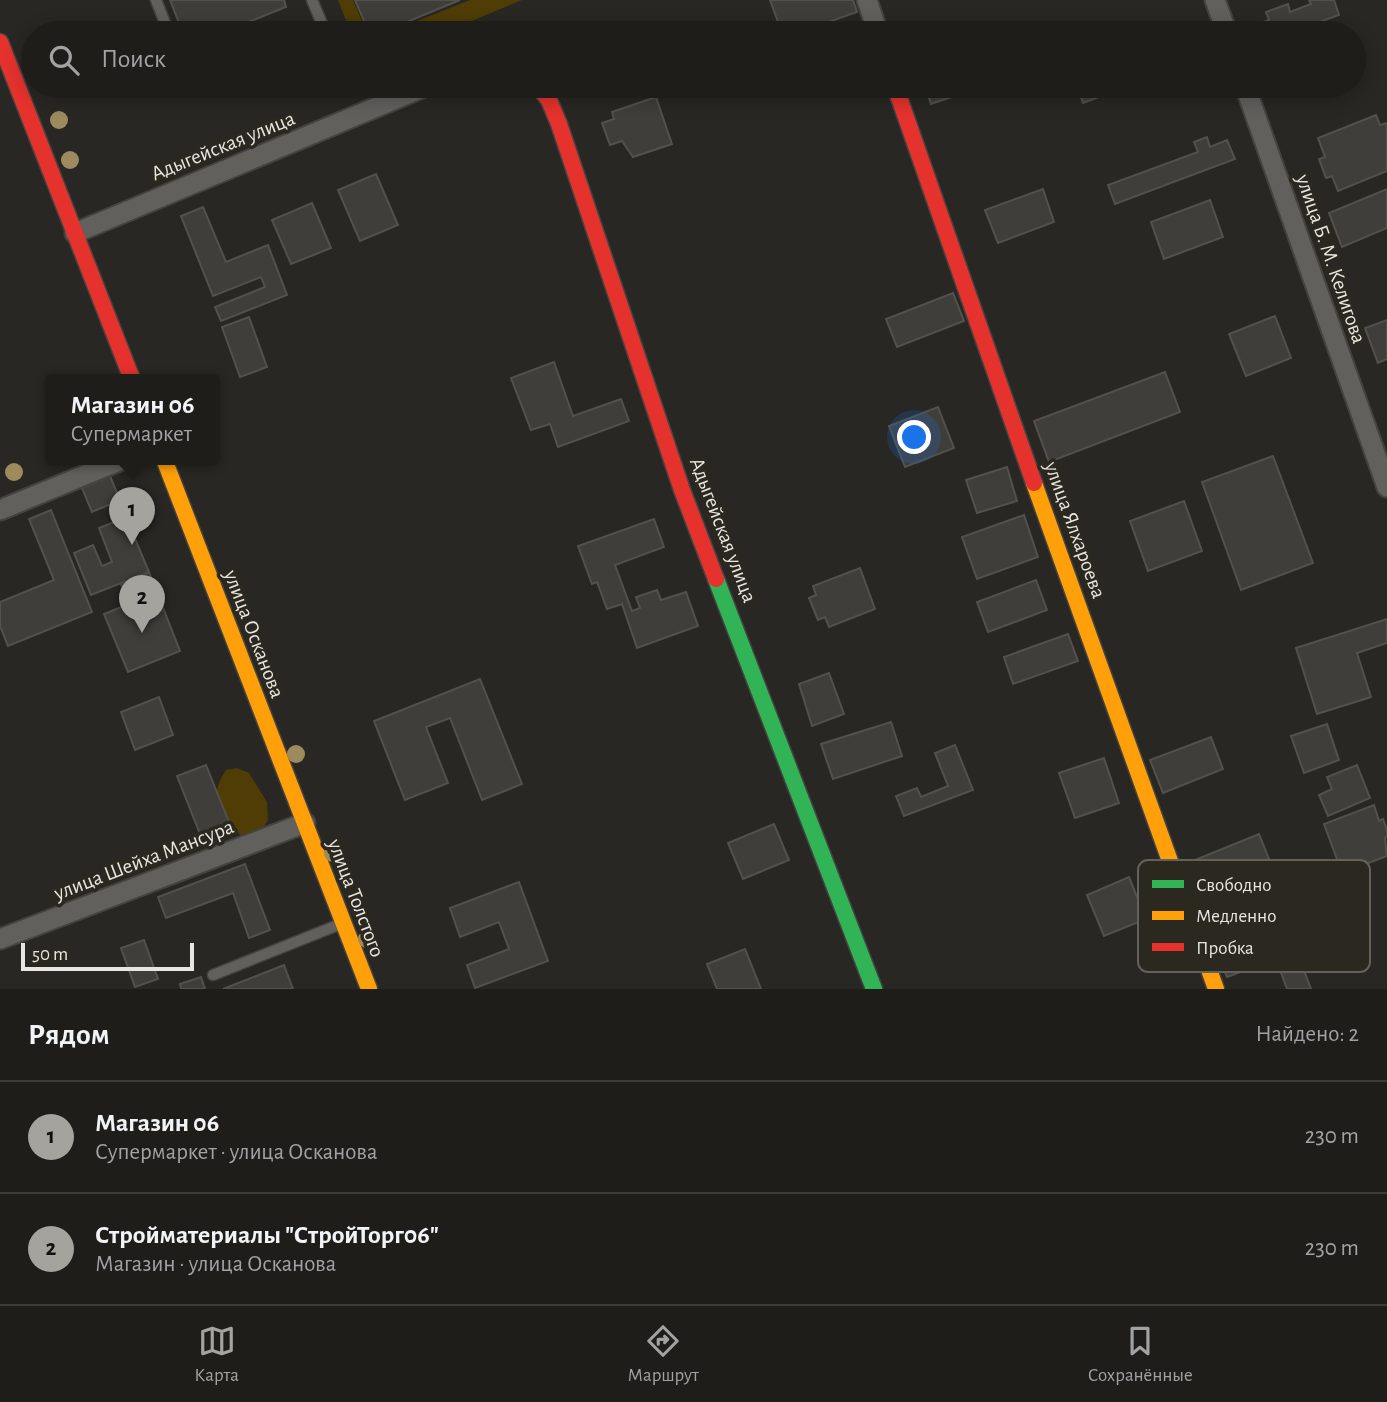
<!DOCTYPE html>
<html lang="ru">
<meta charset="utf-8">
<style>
:root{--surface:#1e1d1a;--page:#262623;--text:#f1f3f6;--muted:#a1a2a2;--line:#3c3b39;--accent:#a5a39e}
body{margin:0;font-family:"Alegreya Sans",sans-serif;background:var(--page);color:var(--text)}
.scale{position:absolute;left:21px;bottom:18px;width:173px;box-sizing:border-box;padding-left:7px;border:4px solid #e8e6e1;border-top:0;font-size:19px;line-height:24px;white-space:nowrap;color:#e8e6e1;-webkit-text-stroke:5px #2b2820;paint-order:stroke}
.you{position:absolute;left:915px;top:438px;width:24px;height:24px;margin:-18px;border:5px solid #fff;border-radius:50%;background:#1a73e8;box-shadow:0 0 0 10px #1a73e833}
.badge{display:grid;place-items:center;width:46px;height:46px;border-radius:50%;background:var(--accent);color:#111;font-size:23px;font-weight:700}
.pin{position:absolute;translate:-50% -58px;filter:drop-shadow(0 2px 4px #0008)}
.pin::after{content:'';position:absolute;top:37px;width:24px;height:21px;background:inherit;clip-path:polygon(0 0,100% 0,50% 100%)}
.popup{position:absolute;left:45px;top:374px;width:175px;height:91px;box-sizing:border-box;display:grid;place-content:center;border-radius:7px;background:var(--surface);filter:drop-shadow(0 2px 5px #0005);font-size:23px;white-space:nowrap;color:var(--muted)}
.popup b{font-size:26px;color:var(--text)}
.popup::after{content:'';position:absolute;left:50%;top:100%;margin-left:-14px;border:14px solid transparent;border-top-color:var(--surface)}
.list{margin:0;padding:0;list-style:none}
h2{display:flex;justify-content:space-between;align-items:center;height:91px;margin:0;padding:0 28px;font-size:30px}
h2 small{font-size:23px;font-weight:400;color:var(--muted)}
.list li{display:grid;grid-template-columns:46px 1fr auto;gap:21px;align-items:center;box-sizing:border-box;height:112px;padding:0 28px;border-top:2px solid var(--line)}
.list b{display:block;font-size:26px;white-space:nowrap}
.list p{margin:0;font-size:23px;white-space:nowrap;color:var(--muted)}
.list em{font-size:23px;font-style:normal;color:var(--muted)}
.icon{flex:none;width:38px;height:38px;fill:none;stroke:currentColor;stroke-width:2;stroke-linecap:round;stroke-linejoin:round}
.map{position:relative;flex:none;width:1387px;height:989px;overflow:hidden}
.search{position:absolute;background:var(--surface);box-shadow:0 4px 18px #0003;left:21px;right:21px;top:21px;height:77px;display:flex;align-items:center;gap:18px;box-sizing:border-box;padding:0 24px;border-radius:38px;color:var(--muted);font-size:26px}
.sheet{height:315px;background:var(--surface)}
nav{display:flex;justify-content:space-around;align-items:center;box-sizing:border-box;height:98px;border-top:2px solid var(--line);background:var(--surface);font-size:19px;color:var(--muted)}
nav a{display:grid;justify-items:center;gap:4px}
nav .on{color:var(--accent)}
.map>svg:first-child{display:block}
.green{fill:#4f3d05}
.building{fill:#403e3b;stroke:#52514c;stroke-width:2}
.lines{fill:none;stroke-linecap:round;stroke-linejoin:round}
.lane-casing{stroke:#44433f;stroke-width:13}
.street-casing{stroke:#44433f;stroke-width:23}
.fast-casing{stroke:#44433f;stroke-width:19}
.slow-casing{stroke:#44433f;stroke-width:19}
.jam-casing{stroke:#44433f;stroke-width:19}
.lane{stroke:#62605d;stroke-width:10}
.street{stroke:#62605d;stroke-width:19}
.fast{stroke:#30b455;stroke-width:16}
.slow{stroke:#ff9f0a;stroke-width:16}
.jam{stroke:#e5322d;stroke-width:16}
.tree{fill:#9d8b5e}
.labels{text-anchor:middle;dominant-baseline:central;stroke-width:7;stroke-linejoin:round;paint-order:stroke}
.street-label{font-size:21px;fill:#e8e6e1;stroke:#2b2820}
.key{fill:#2b2820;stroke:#64615a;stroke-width:2}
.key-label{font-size:19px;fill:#e8e6e1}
</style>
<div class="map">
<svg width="1387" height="989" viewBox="0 0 1387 989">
<rect width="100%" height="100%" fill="#282723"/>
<g class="green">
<path d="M338 0H353L367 33H351Z"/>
<path d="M470 0H522L443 33H387Z"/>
<path d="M237 768 249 773 267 802 268 820 260 833 241 835C216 816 208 796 226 770Z"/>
</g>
<g class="building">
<path d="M170 0H284L286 7 221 33H183Z"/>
<path d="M355 0H460L380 33H369Z"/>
<path d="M770 0H853L857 12 798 33H782Z"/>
<path d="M1309 0H1334L1339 15 1289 33H1255L1252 26 1269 20 1266 12 1288 4 1290 12 1311 4Z"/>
<path d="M925 86H978L979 88 931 104Z"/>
<path d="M1077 86H1128L1083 103Z"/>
<path d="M656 97 672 144 633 157 622 141 610 145 602 123 614 119 612 112Z"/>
<path d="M1376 115 1380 125 1387 123V171L1338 191 1332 176 1326 178 1319 159 1325 157 1318 138Z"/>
<path d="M1207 137 1210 147 1227 140 1235 159 1115 204 1108 185 1198 152 1194 142Z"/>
<path d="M376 174 398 225 360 241 338 190Z"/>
<path d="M1043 189 1054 222 998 243 985 210Z"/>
<path d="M1387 189V228L1342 247 1329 213Z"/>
<path d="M1210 200 1223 237 1164 259 1151 222Z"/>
<path d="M312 203 331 248 291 264 272 220Z"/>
<path d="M203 207 226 262 268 245 287 295 221 321 215 307 265 287 261 277 213 296 181 216Z"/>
<path d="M953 293 964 321 897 347 886 319Z"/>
<path d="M1275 316 1291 358 1246 376 1229 334Z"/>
<path d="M249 317 267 367 240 377 222 327Z"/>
<path d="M1387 320V359L1378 363 1365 328Z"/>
<path d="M554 362 573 416 621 399 629 421 558 447 550 424 531 430 511 378Z"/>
<path d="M1165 372 1180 412 1049 462 1034 421Z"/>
<path d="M938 407 954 448 905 467 889 426Z"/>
<path d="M1273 456 1313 563 1241 590 1202 482Z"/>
<path d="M1007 467 1017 501 977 513 966 480Z"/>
<path d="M110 476 120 500 92 512 82 488Z"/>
<path d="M1184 501 1202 551 1148 571 1130 521Z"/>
<path d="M51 510 92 612 8 646 0 626V602L54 580 29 519Z"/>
<path d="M1024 515 1038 557 977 579 962 537Z"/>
<path d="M126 517 149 572 91 595 74 553 93 545 102 566 112 562 99 528Z"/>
<path d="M654 519 664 547 615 565 632 611 640 608 636 597 657 590 661 600 686 592 698 626 637 648 622 604 607 609 597 582 592 584 578 546Z"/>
<path d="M860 568 875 609 829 627 825 617 818 620 809 598 816 595 813 586Z"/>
<path d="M149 572 180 651 128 672 104 614 129 604 121 584Z"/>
<path d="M1036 580 1047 610 988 632 977 602Z"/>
<path d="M1387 619V643L1357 653 1371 697 1317 714 1296 648Z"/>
<path d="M1068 634 1078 661 1013 684 1004 657Z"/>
<path d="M829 673 844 714 812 726 799 684Z"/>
<path d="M480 679 522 784 482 800 450 718 426 727 448 783 405 800 374 721Z"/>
<path d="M159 697 173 735 135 750 121 712Z"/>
<path d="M891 722 902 756 833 779 821 744Z"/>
<path d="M1327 724 1339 760 1304 773 1291 736Z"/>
<path d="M1211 737 1223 769 1163 793 1150 760Z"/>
<path d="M955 745 973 790 904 816 896 796 917 788 921 797 948 786 935 753Z"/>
<path d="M1104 758 1119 803 1075 818 1059 773Z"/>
<path d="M206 765 231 827 202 839 177 776Z"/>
<path d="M1357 765 1370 798 1328 816 1319 795 1332 789 1327 777Z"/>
<path d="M1374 805 1379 821 1383 819 1387 830V837L1385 838 1387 856 1342 873 1324 824Z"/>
<path d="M774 824 789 860 743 879 728 843Z"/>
<path d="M1259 834 1273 869 1205 897 1190 862Z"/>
<path d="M245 864 270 930 249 938 233 893 166 918 158 897Z"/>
<path d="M1129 877 1146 919 1104 936 1087 895Z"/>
<path d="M519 882 548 961 475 988 467 965 509 949 499 922 460 937 450 908Z"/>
<path d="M1288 928 1311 989H1287L1276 959 1227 977 1218 955Z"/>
<path d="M144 940 158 979 135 987 121 948Z"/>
<path d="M745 949 761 989H717L707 964Z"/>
<path d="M284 965 293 989H223Z"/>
<path d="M201 977 205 989H181L180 984Z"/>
</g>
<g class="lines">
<g class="lane-casing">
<g id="lane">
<path d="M156 0 169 33"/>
<path d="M312 0 326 33"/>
<path d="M189 86 190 89 199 86"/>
<path d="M213 975 343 923"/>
</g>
</g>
<g class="street-casing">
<g id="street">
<path d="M867 0 878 33"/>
<path d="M1215 0 1227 33"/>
<path d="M1245 86 1387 487"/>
<path d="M75 233 427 86"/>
<path d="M0 510 124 459"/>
<path d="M0 939 305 823"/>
</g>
</g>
<g class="fast-casing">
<path id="fast" d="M716 579 874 989"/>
</g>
<g class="slow-casing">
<g id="slow">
<path d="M164 459 369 989"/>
<path d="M1034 483 1216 989"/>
</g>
</g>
<g class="jam-casing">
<g id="jam">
<path d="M0 42 132 379"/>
<path d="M538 86 549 100 559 124 682 490 716 579"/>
<path d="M895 86 1034 483"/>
</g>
</g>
<use href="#lane" class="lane"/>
<use href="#street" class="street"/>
<use href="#fast" class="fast"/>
<use href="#slow" class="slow"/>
<use href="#jam" class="jam"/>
</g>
<g class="tree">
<circle cx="59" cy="120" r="9"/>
<circle cx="70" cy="160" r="9"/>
<circle cx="14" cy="472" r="9"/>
<circle cx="296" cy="754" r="9"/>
<circle cx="333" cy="853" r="9"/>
<circle cx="367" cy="939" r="9"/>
</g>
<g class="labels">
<g class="street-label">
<text transform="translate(223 146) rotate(-22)">Адыгейская улица</text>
<text transform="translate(1331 259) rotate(71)">улица Б. М. Келигова</text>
<text transform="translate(723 530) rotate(69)">Адыгейская улица</text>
<text transform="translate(1075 530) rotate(70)">улица Ялхароева</text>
<text transform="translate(254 634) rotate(69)">улица Осканова</text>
<text transform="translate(144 860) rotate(-21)">улица Шейха Мансура</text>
<text transform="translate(356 898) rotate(69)">улица Толстого</text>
</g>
</g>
<rect x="1138" y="860" width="232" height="112" rx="10" class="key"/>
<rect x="1152" y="880" width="32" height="8" fill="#30b455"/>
<rect x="1152" y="911" width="32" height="9" fill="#ff9f0a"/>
<rect x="1152" y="943" width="32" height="8" fill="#e5322d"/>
<g class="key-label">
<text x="1196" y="891">Свободно</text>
<text x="1196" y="922">Медленно</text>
<text x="1196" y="954">Пробка</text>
</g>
</svg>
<div class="scale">50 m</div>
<div class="you"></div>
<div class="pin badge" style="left:132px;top:545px">1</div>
<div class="popup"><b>Магазин 06</b>Супермаркет</div>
<div class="pin badge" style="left:142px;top:633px">2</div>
<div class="search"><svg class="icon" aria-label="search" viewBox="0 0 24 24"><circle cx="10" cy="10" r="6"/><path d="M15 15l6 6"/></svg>Поиск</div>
</div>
<section class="sheet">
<h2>Рядом<small>Найдено: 2</small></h2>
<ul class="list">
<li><span class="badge">1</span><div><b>Магазин 06</b><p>Супермаркет · улица Осканова</p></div><em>230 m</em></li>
<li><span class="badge">2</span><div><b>Стройматериалы &quot;СтройТорг06&quot;</b><p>Магазин · улица Осканова</p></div><em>230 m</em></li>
</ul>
</section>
<nav>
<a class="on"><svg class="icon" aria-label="map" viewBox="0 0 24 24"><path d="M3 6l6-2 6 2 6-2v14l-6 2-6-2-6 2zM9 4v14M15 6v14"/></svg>Карта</a>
<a><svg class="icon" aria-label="directions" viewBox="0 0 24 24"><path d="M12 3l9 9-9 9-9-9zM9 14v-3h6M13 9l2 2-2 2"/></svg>Маршрут</a>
<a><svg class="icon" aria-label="saved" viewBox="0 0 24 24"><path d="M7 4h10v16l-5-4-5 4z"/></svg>Сохранённые</a>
</nav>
